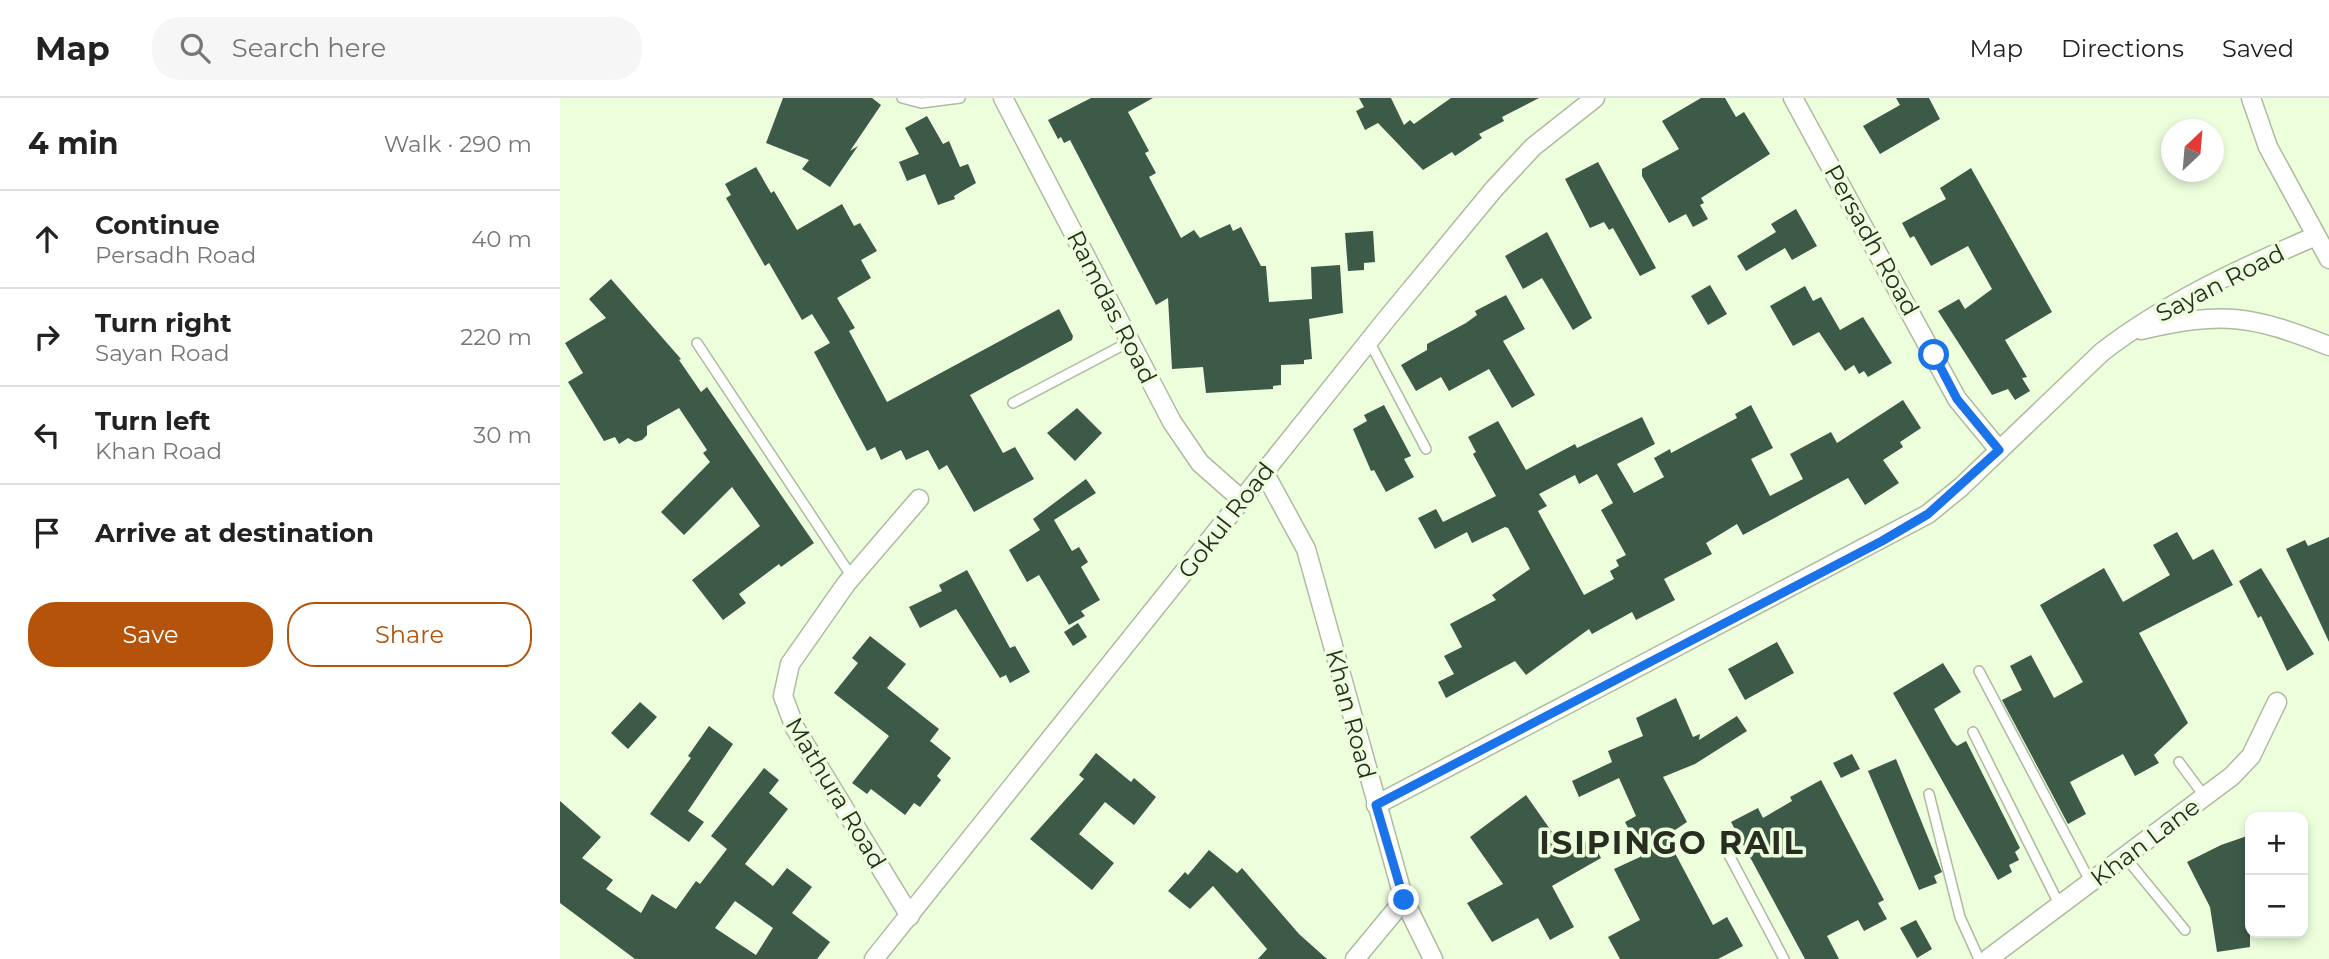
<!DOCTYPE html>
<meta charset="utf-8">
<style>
:root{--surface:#fff;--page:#f6f6f6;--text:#222;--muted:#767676;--line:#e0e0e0;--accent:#b45309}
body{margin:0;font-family:Montserrat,sans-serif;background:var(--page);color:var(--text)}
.controls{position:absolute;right:21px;bottom:21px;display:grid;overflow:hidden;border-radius:14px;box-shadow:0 4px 10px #0003}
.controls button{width:63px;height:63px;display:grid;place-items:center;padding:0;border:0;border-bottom:2px solid var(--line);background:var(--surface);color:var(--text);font:35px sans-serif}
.compass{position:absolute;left:1601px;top:21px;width:63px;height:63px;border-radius:50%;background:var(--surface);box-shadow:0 4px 10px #0003;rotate:26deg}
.stop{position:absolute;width:21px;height:21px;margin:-16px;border:5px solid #1a73e8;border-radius:50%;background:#fff}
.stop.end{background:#1a73e8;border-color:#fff;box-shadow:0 2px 7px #0008}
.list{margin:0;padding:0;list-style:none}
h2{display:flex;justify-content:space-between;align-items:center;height:91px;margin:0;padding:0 28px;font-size:30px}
h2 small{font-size:23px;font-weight:400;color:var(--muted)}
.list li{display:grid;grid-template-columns:46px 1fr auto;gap:21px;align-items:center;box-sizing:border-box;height:98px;padding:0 28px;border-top:2px solid var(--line)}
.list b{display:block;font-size:26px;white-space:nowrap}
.list p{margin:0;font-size:23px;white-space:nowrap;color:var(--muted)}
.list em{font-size:23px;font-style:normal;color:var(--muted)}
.actions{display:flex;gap:14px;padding:21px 28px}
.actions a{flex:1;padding:16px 0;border:2px solid var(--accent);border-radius:28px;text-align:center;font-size:24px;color:var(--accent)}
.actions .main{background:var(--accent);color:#fff}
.icon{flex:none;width:38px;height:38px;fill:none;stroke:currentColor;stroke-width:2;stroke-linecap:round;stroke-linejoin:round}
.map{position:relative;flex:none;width:1769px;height:861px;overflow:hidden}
header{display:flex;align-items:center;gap:42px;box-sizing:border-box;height:98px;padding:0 35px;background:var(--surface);border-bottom:2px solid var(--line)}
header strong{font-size:33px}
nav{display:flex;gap:38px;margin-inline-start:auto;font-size:24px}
.search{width:490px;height:63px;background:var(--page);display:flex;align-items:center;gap:18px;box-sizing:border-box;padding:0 24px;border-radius:28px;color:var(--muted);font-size:26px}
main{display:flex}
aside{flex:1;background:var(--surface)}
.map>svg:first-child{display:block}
.building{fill:#3d5948;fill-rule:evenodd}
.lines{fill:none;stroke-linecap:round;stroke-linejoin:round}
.lane-casing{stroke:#acbc9d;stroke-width:12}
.street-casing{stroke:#acbc9d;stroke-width:21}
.lane{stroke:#fff;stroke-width:9}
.street{stroke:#fff;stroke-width:18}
.route{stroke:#1a73e8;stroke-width:9}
.labels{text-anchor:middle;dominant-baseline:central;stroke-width:7;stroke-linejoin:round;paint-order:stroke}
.street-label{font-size:24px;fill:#272d21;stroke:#edfedd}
.district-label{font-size:32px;font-weight:bold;letter-spacing:2px;fill:#272d21;stroke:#edfedd}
</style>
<header>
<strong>Map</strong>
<div class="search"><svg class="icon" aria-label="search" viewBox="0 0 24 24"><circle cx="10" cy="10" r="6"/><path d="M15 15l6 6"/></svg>Search here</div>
<nav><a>Map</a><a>Directions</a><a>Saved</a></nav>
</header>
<main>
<aside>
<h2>4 min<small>Walk · 290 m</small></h2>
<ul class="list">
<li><svg class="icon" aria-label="ahead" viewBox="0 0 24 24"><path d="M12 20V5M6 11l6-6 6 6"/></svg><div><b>Continue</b><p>Persadh Road</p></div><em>40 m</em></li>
<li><svg class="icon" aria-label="right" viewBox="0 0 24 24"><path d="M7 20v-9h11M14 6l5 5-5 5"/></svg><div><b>Turn right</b><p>Sayan Road</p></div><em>220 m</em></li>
<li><svg class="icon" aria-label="left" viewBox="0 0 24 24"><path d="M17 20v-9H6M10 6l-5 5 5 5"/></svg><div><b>Turn left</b><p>Khan Road</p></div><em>30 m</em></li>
<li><svg class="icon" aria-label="arrive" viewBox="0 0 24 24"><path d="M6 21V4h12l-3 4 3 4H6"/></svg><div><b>Arrive at destination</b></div></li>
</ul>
<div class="actions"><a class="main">Save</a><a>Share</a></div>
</aside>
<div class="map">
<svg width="1769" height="861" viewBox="0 0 1769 861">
<rect width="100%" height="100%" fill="#edfedd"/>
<g class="building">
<path d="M223 0H312L321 7 290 53 298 48 270 89 242 71 249 62 206 45Z"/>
<path d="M531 0H593L568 14 589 53 585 55 596 75 589 79 621 140 634 132 640 140 670 126 673 133 681 129 701 168H706L709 204 752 201 751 169 780 167 783 215 749 221 752 261 744 262V266L721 267V287L713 288V291L646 295 643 269 612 271 608 200 596 207 510 42 504 45 501 39 498 41 488 22Z"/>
<path d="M799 0H831L844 27 850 22 854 26 891 0H979L942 19 944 23 919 36 922 40 895 58 892 54 863 72 818 25 805 32 796 13 804 9Z"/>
<path d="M1141 0H1165L1176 19 1184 14 1210 56 1141 100 1144 105 1140 107 1148 121 1133 129 1126 116 1109 125 1082 78V71L1119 51 1102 23Z"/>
<path d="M1336 0H1369L1380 21 1320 56 1303 28 1340 7Z"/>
<path d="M367 18 383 46 389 43 400 69 408 66 416 85 394 98 395 101 378 107 365 76 347 83 339 64 359 56 345 30Z"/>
<path d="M1038 64 1096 170 1080 178 1053 130 1049 132 1044 124 1030 130 1005 81Z"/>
<path d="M196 69 211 95 214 93 237 132 282 106 294 128 300 125 317 153 301 162 311 180 277 200 295 230 289 233 327 304 499 211 513 238 512 242 410 297 443 355 455 349 474 381 414 414 387 367 379 372 368 352 346 362 341 352 321 362 315 349 307 353 254 254 270 245 252 216 242 222 209 165 205 168 166 100 171 97 165 86Z"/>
<path d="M1411 70 1492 214 1445 242 1467 279 1462 280 1470 293 1455 302 1448 291 1432 297 1378 213 1399 201 1405 211 1432 191 1408 148 1371 168 1354 138 1350 140 1342 125 1386 101 1380 90Z"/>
<path d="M1236 111 1257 148 1232 162 1225 150 1186 173 1177 158 1216 134 1211 126Z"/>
<path d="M813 133 815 164 804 165V172L788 173 785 135Z"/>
<path d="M987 134 1032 220 1013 232 982 180 963 191 945 158Z"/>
<path d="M51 181 121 261 119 262 141 294 147 289 254 445 221 469 219 466 179 496 186 505 163 522 132 482 200 428 172 389 124 437 101 414 150 364 143 355 147 352 119 310 87 328V337L82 342 75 344 68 340 59 346 55 339 44 343 8 284 23 275 5 245 46 220 29 201Z"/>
<path d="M1150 187 1167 216 1148 227 1131 198Z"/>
<path d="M1245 188 1253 203 1261 199 1280 232 1303 219 1332 265 1308 279 1304 273 1299 276 1294 267 1285 273 1259 234 1233 248 1210 208Z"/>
<path d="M946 197 965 231 943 243 975 297 952 310 929 271 889 293 881 279 856 293 841 267 867 252V246L906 225 917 217 915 213Z"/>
<path d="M1343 302 1361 330 1340 344 1343 349 1323 362 1339 385 1305 407 1288 380 1183 437 1177 426 1146 445 1152 456 1104 481 1115 502 1076 522 1072 514 1032 536 1029 531 966 577 955 563 886 600 878 584 894 576 884 558 902 549 890 526 936 502 932 497 970 471 948 430 945 429 912 445 907 434 875 451 858 420 876 411 883 424 936 398 913 356 916 354 908 339 938 323 966 372 1015 346 1017 350 1082 319 1095 346 1057 366 1074 395 1104 379 1094 360 1110 351 1111 355 1177 320 1175 316 1191 307 1213 350 1191 361 1210 398 1243 381 1230 356 1271 334 1277 345ZM1037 376 1053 405 1041 412 1066 457 1056 462 1059 468 1050 473 1054 481 1024 497 978 413 987 408 979 396 1015 377 1019 386Z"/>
<path d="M824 307 851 358 844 361 854 379 826 394 814 372 811 373 793 331 807 323 804 317Z"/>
<path d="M517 310 542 335 515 363 487 335Z"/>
<path d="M526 381 536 395 494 422 512 453 519 449 528 464 521 469 540 502 521 513 525 518 509 527 479 477 467 484 449 452 480 432 473 421Z"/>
<path d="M1617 434 1633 462 1653 451 1673 487 1579 535 1628 625 1594 657 1599 665 1575 678 1563 656 1510 684 1526 716 1508 726 1442 602 1462 592 1450 568 1471 557 1494 600 1523 584 1480 507 1544 470 1563 504 1610 477 1593 447Z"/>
<path d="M1769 439V544L1726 451 1745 442 1748 448Z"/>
<path d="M1701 470 1754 556 1727 573 1701 518 1698 520 1679 483Z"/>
<path d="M407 472 450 550 455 548 470 574 450 585 446 577 440 580 396 511 360 530 349 509 382 493 379 487Z"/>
<path d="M518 525 527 539 513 548 504 534Z"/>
<path d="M310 538 346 566 327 590 379 631 370 643 391 660 377 678 381 682 360 709 354 705 345 717 311 691 307 696 292 685 329 638 274 595 298 565 292 560Z"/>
<path d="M1217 544 1234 575 1185 602 1168 571Z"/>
<path d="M1383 565 1401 594 1374 611 1392 643 1397 648 1406 643 1460 750 1455 754 1459 762 1449 767 1452 774 1438 782 1333 595Z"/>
<path d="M1116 600 1133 639 1140 636 1139 642 1177 618 1187 633 1135 666 1103 679 1127 724 1106 738 1153 827 1167 819 1183 848 1158 861H1060L1048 839 1080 822 1054 771 1080 759 1081 755 1065 724 1076 718 1059 680 1019 699 1012 683 1052 664 1048 653 1083 638 1076 620Z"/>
<path d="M80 604 97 619 68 651 51 635Z"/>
<path d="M149 628 173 646 128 713 144 724 129 744 90 716 131 660 128 658Z"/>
<path d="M536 655 571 684 574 680 596 699 574 727 545 704 519 736 554 765 532 792 470 741 524 681 519 677Z"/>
<path d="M1292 656 1300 671 1281 680 1273 665Z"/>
<path d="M1336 661 1382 774 1374 778 1377 785 1359 792 1308 673Z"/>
<path d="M204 670 219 682 209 695 228 711 185 766 213 788 227 770 252 789 232 815 270 844 257 861H75L0 805V703L41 739 22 760 53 782 46 791 81 815 92 796 116 811 136 783 140 786 167 751 151 738ZM175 803 213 830 196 857 155 830Z"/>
<path d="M1261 682 1324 802 1318 805 1327 821 1304 833 1298 822 1267 838 1279 861H1245L1171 724 1198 710 1203 720 1232 703 1230 699Z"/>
<path d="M966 697 1006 754 1031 741 1041 760 992 788 1014 829 990 842 978 820 932 844 907 805 943 786 910 739Z"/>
<path d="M1690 737V849L1657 854 1650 809 1627 764 1661 747Z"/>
<path d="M649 752 677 775 682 770 739 836 767 861H698L707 851 653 788 630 811 608 793 625 774 628 777Z"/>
<path d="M1356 822 1372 851 1357 860 1340 830Z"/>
</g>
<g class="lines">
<g class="lane-casing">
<g id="lane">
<path d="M342 0 361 5 400 0"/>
<path d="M809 243 866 351"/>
<path d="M137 245 292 479"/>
<path d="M453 305 569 244"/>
<path d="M1419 573 1531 785"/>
<path d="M1413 634 1500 808"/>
<path d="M1619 664 1645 699"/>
<path d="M1369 696 1400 819 1419 861"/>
<path d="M1169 757 1224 861"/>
<path d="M1565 759 1625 832"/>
</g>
</g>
<g class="street-casing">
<g id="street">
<path d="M443 0 612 324 640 365 682 402"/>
<path d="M1233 0 1397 301 1439 352"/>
<path d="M1691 0 1708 49 1769 161"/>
<path d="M1581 232C1664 213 1690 217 1769 248"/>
<path d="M704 374 746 451 844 802 873 861"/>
<path d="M816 707 1368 416 1401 389 1542 254C1607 204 1681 170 1756 138"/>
<path d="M350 818 235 630 223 598 230 566 286 486 359 401"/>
<path d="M314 861 825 223 934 91 973 49 1035 0"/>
<path d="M795 861 844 802"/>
<path d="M1428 861 1672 678 1691 658 1717 604"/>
</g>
</g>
<use href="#lane" class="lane"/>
<use href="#street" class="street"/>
</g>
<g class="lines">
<path class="route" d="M844 802 816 707 1322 443 1368 416 1439 352 1397 301 1374 257"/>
</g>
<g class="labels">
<g class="street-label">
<text transform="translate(1312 142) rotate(61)">Persadh Road</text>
<text transform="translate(1660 185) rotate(-27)">Sayan Road</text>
<text transform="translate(552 209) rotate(63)">Ramdas Road</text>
<text transform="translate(666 422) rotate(-52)">Gokul Road</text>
<text transform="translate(791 616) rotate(75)">Khan Road</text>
<text transform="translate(276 695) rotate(59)">Mathura Road</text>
<text transform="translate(1585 744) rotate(-37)">Khan Lane</text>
</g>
<g class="district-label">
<text x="1112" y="744">ISIPINGO RAIL</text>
</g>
</g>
</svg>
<div class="controls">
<button>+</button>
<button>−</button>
</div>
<svg class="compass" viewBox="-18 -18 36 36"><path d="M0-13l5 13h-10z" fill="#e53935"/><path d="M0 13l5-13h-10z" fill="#767676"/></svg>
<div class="stop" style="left:1374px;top:257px"></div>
<div class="stop end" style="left:844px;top:802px"></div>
</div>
</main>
